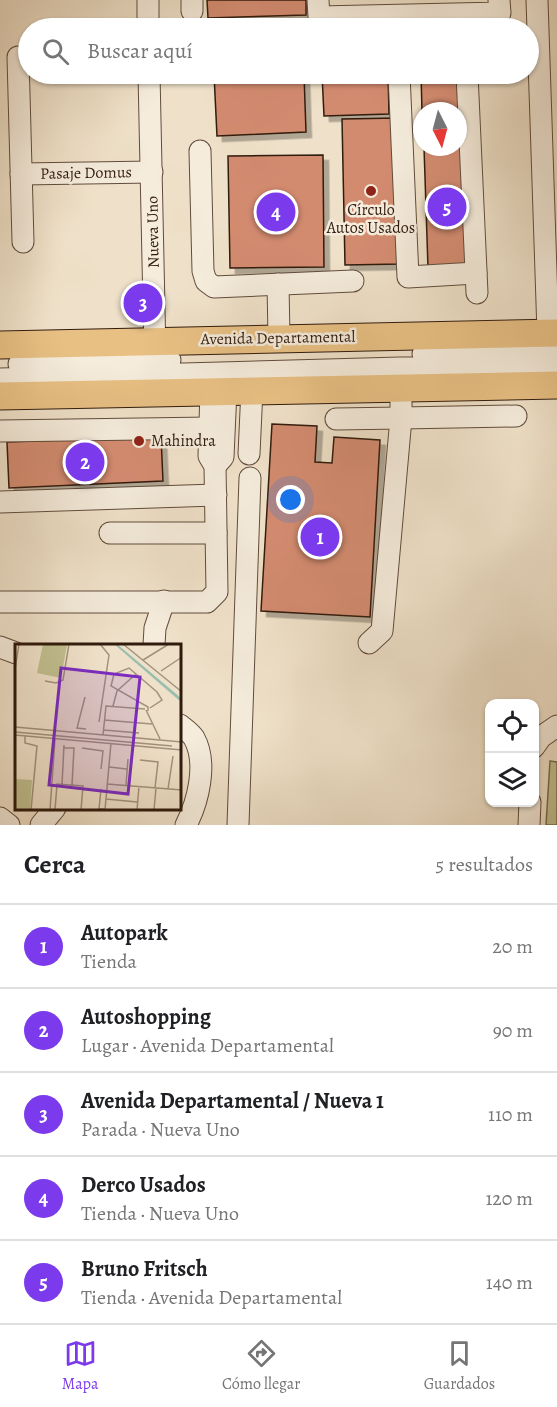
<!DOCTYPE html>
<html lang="es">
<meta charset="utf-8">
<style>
:root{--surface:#fff;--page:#f6f6f6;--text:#202124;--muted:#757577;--line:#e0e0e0;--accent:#7c3aed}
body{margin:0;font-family:Alegreya,serif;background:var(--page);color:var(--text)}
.controls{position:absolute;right:18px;bottom:18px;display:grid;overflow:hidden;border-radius:12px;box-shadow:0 2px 4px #0004}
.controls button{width:54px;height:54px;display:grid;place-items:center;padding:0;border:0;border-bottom:2px solid var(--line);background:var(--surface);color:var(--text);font:30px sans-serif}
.compass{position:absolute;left:413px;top:102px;width:54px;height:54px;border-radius:50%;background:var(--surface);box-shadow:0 2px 4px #0004;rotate:174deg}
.you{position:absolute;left:291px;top:500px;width:21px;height:21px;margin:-15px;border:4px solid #fff;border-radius:50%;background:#1a73e8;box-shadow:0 0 0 9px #1a73e833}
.badge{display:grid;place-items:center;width:39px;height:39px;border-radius:50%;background:var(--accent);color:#fff;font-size:20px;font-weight:700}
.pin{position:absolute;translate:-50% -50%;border:3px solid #fff;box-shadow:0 2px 6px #0006}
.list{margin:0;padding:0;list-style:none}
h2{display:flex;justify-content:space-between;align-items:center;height:78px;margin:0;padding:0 24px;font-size:26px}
h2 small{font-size:20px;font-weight:400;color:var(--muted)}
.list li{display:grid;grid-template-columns:39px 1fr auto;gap:18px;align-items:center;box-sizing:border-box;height:84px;padding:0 24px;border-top:2px solid var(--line)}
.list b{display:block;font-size:22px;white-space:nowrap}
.list p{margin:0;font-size:20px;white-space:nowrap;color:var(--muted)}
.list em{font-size:20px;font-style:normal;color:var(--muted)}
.icon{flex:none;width:33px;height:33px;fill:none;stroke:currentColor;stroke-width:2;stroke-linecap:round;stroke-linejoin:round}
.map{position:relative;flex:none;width:557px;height:825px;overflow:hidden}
.search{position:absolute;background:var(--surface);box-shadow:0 2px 4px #0004;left:18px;right:18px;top:18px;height:66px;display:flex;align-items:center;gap:15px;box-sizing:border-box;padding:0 21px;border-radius:33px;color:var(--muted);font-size:22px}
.sheet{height:498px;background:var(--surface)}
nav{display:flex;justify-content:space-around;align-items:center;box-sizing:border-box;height:84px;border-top:2px solid var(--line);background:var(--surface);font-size:16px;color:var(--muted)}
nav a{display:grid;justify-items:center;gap:3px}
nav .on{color:var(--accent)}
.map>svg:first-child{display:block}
.green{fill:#c1c091;stroke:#786e4f;stroke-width:1.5}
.building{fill:#d38b70;stroke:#301b0d;stroke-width:1.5;filter:url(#shadow)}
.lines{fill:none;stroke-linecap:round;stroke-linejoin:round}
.minor-casing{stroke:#604c3c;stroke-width:23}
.major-casing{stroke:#301b0d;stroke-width:29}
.minor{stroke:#f5ecdc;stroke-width:21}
.major{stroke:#e8c084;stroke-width:27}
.poi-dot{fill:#8f2418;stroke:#f5ecdc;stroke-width:2}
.labels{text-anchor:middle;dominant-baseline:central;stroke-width:5;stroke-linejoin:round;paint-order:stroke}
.street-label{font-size:16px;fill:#301b0d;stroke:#f5ecdc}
.poi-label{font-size:16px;fill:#301b0d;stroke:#f5ecdc}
.inset-road{fill:none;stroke:#a3927e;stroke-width:1.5}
.view{fill:#7b2cbf;fill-opacity:0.15;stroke:#7b2cbf;stroke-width:3}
.inset-edge{fill:none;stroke:#301b0d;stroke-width:3}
</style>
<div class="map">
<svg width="557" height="825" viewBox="0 0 557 825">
<defs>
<filter id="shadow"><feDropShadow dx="5.5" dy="5.5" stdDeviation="0" flood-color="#0004"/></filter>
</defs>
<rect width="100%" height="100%" fill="#efe1c9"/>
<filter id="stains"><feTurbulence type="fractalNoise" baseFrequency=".00333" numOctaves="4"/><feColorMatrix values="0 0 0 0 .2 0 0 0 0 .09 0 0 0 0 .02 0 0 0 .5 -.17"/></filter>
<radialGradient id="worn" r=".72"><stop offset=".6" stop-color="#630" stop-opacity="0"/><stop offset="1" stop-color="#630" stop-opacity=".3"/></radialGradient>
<path class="green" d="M550 761 557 762V825H546Z"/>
<g class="building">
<path d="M207 0H306V15L208 18Z"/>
<path d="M214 74H304L306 132 217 136Z"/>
<path d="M322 74H388L389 114 324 116Z"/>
<path d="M421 74H463L470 266 428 268 424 147H458V111H422Z"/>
<path d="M398 118 401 264 345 265 342 119Z"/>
<path d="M323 155 324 267 230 268 228 156Z"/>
<path d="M272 424 317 426 315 462 332 463 334 437 380 440 370 617 261 611Z"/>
<path d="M161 436 163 481 9 488 7 442Z"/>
</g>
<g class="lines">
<g class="minor-casing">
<g id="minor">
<path d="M148 0V28"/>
<path d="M192 0V11"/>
<path d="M318 0 319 17 500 13 499 0"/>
<path d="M537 0 548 333"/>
<path d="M18 57 23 242"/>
<path d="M149 74 155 355"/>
<path d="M399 74 408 277 476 273"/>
<path d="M467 74 477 293"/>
<path d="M200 151 203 271 206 281 214 287 353 281"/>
<path d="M21 174 152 172"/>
<path d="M278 284 279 338"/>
<path d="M423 354 557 351"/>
<path d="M19 364 170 360"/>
<path d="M0 379 400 368H557"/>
<path d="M401 388V418L516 416"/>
<path d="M336 419 401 418 382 631 369 643"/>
<path d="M0 431 210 428"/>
<path d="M249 454 252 389"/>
<path d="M215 466 223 457 226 390"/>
<path d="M0 502 216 495"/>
<path d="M110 533H216"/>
<path d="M0 602H207L217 592 215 466 209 456 211 390"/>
<path d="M154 645 155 628 164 601"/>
<path d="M0 647 16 653"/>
<path d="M180 725C185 729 191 733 194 738 208 763 198 802 186 825"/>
<path d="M534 747 541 737 557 726"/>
<path d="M0 818 9 825"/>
<path d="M41 825 55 808"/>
<path d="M238 825 250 478"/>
<path d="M529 825 530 802"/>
</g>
</g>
<g class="major-casing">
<g id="major">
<path d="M0 345 557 333"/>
<path d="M0 396 557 385"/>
</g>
</g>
<use href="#minor" class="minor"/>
<use href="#major" class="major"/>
</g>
<g class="poi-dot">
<circle cx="371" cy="191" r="6"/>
<circle cx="139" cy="441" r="6"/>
</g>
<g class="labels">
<g class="street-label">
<text transform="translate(86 173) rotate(-1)">Pasaje Domus</text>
<text transform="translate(153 232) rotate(-91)">Nueva Uno</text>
<text transform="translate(278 338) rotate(-1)">Avenida Departamental</text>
</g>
<g class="poi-label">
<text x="371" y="210">Círculo<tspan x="371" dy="18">Autos Usados</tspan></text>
<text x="151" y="441" text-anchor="start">Mahindra</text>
</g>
</g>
<g transform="translate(15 644)">
<rect width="166" height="166" fill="#efe1c9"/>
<path d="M28 0 52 1 46 34 22 29ZM0 135 17 136 15 166H0Z" fill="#c1c091"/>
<path d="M99 0H102L166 54V58Z" fill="#9bbeaf"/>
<path class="inset-road" d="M108 0 167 48M128 16 154 0M0 25 4 0M146 27 167 13M30 37 41 39 48 36 54 0M70 53 62 84 71 85M98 62 102 47 121 30M131 66 145 95M133 67V63L96 42 99 30 114 24 142 48 147 56 135 64M89 76 137 80M84 78 94 11 85 0M0 83 167 98M89 86 124 89M0 88 157 102M0 91 167 106M88 91 91 62 130 65M10 92V99L22 102 16 166M49 104H59L57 141M67 104 88 107 86 125M125 116 143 118 140 144M94 123 112 125M92 140 167 146M47 141 49 101M111 141 113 115M86 145 84 165H90M153 145 158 112M91 155 122 158M35 166 40 95M40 166 42 140 68 142 66 166M90 166 96 99M122 166 124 142M139 166 141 144"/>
<path class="view" d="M46 24 125 33 113 150 34 141Z"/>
<rect width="166" height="166" class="inset-edge"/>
</g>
<rect width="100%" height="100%" filter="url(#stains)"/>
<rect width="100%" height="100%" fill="url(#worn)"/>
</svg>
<div class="controls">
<button><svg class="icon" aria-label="locate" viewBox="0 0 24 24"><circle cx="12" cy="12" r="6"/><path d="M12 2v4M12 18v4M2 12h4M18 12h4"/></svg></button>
<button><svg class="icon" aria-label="layers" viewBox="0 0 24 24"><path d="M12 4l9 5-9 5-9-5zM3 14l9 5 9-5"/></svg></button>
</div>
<svg class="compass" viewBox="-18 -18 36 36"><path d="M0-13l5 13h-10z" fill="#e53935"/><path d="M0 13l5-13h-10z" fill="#757577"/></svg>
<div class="you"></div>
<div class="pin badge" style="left:320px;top:537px">1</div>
<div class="pin badge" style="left:85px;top:462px">2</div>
<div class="pin badge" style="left:143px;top:303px">3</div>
<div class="pin badge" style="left:276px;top:212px">4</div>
<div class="pin badge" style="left:447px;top:207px">5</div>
<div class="search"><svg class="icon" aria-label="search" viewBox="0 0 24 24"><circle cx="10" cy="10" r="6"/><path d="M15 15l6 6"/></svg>Buscar aquí</div>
</div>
<section class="sheet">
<h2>Cerca<small>5 resultados</small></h2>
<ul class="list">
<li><span class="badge">1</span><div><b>Autopark</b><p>Tienda</p></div><em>20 m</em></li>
<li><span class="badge">2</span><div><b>Autoshopping</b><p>Lugar · Avenida Departamental</p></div><em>90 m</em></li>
<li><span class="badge">3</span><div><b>Avenida Departamental / Nueva 1</b><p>Parada · Nueva Uno</p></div><em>110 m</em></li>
<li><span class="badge">4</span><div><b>Derco Usados</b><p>Tienda · Nueva Uno</p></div><em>120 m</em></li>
<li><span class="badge">5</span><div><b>Bruno Fritsch</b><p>Tienda · Avenida Departamental</p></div><em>140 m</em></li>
</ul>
</section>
<nav>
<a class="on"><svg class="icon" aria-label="map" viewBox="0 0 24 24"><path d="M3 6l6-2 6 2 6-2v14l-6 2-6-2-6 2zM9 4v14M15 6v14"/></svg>Mapa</a>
<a><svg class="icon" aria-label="directions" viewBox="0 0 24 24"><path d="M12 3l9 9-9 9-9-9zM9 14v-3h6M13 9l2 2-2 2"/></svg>Cómo llegar</a>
<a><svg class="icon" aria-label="saved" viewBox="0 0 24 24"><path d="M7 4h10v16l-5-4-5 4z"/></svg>Guardados</a>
</nav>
